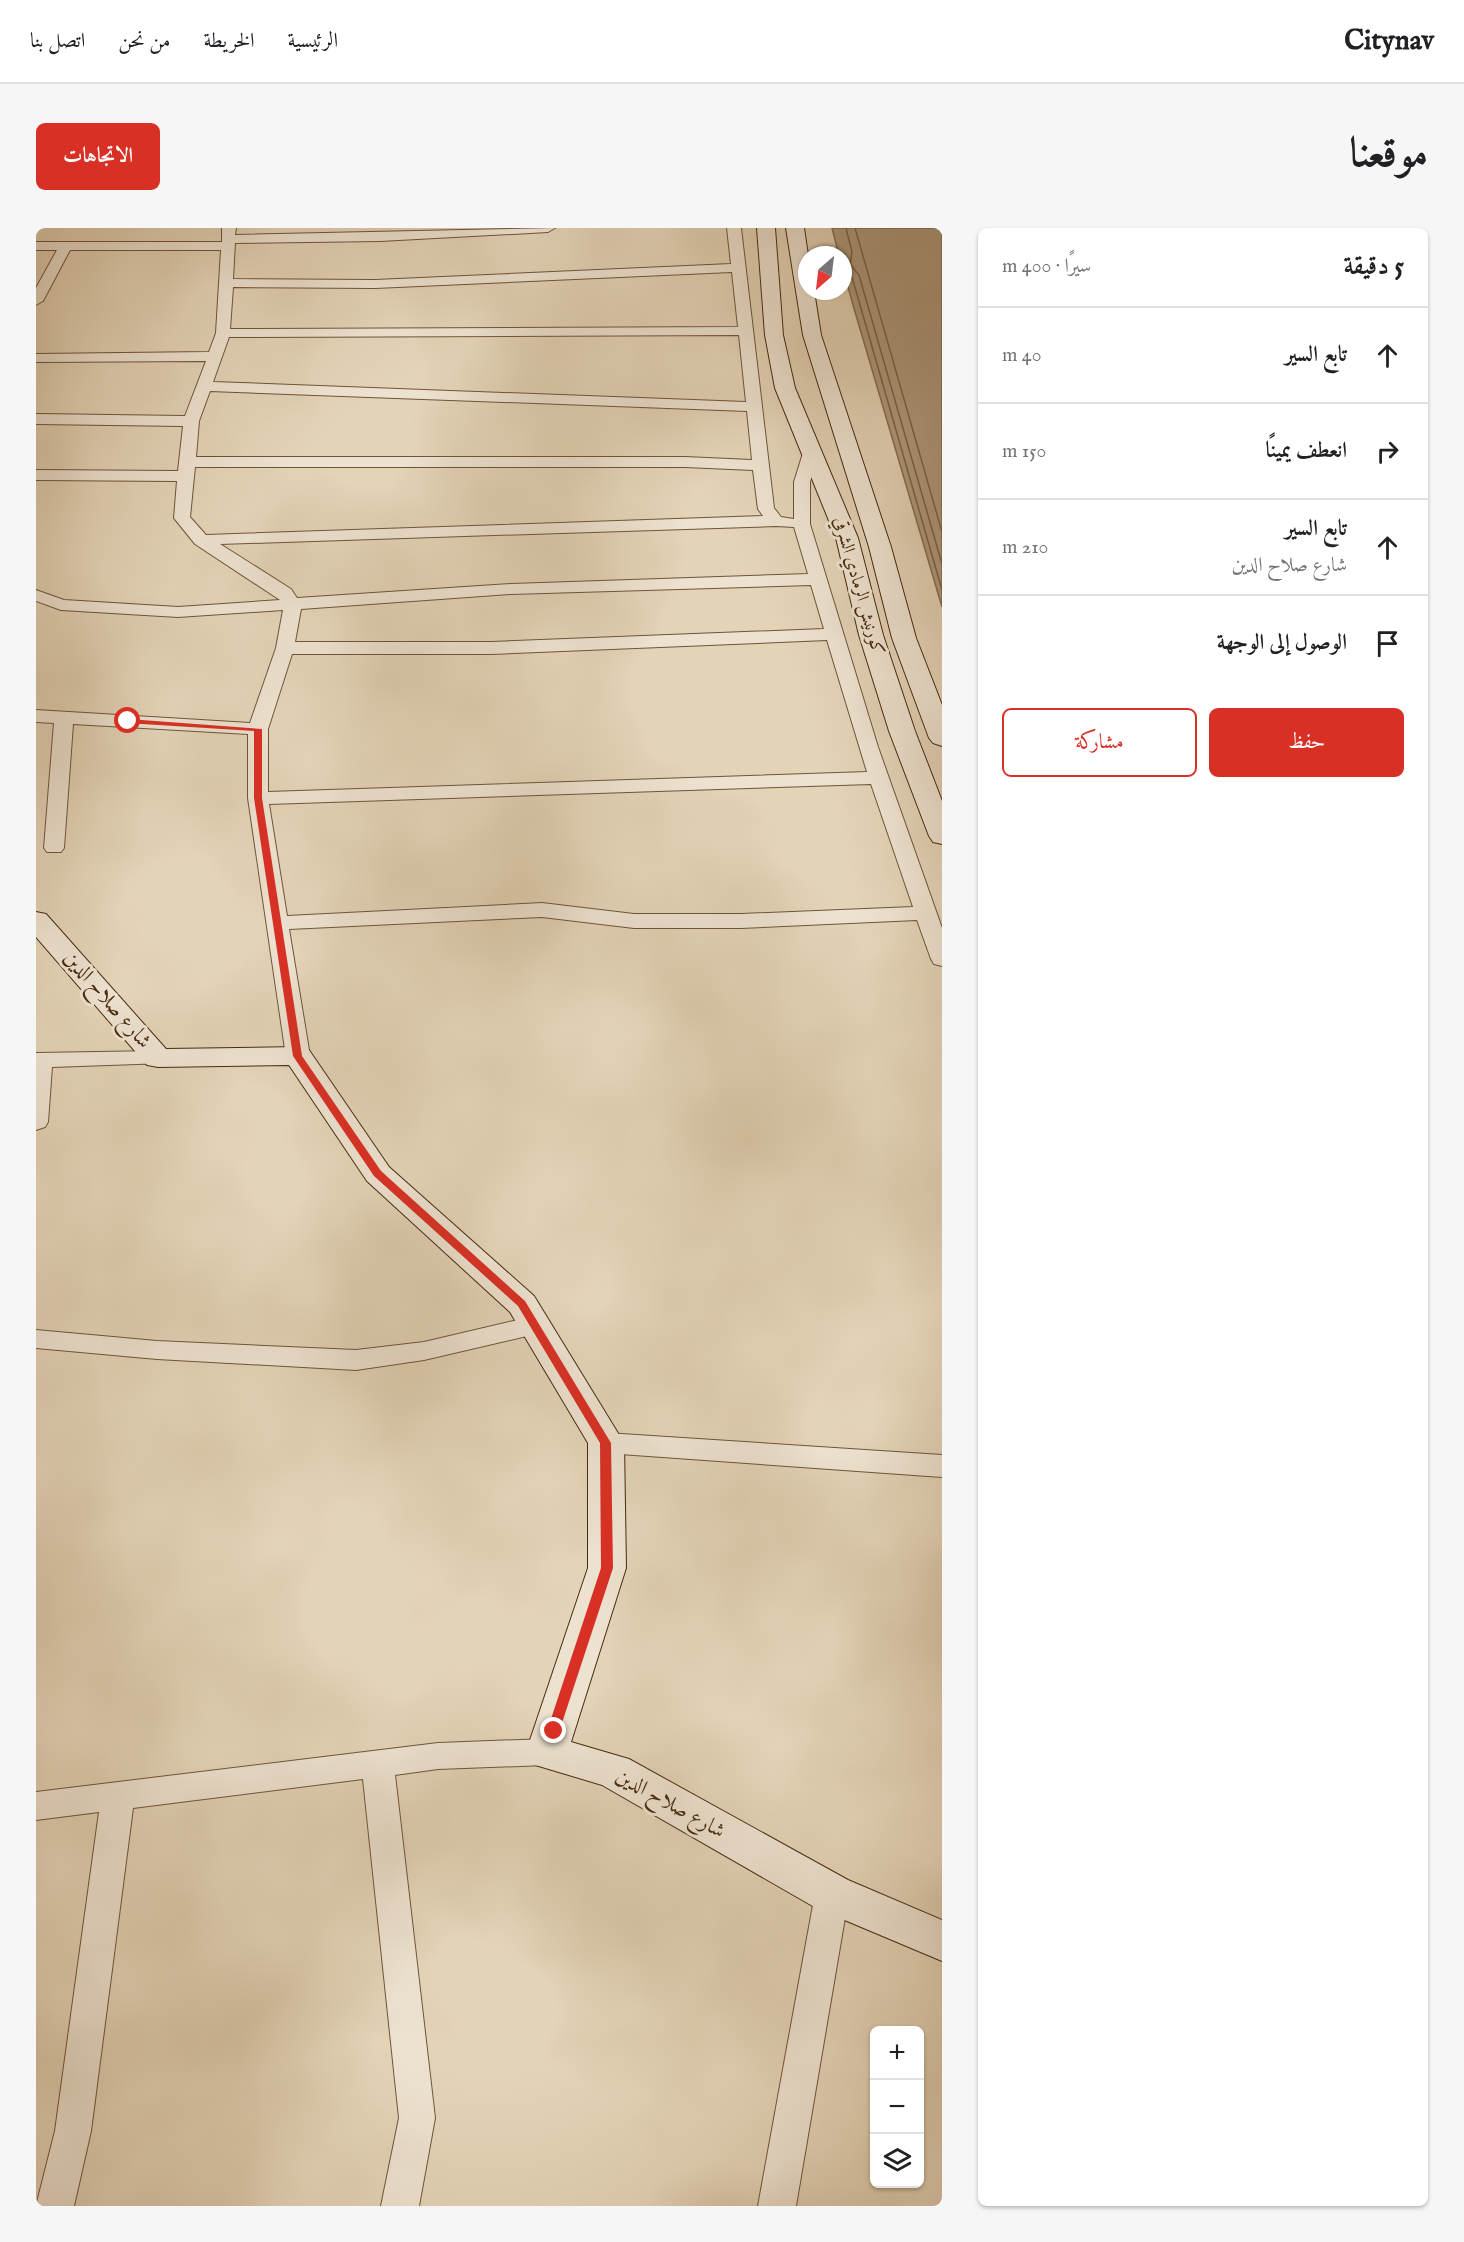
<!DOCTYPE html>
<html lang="ar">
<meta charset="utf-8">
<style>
:root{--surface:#fff;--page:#f6f6f6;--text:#202124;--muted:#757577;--line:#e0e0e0;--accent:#d93025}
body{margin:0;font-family:"IM FELL English",Amiri,serif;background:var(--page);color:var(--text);direction:rtl}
.controls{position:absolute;right:18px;bottom:18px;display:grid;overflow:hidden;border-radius:9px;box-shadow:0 2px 4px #0004}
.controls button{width:54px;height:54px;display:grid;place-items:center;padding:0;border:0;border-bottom:2px solid var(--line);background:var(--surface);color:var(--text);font:30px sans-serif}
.compass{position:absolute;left:762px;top:18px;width:54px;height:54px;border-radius:50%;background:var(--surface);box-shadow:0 2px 4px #0004;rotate:208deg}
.stop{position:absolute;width:18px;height:18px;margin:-14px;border:4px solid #d93025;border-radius:50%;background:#fff}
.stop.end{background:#d93025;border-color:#fff;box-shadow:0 2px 6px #0008}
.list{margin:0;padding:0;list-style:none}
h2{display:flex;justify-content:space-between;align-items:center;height:78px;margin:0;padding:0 24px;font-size:26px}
h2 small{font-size:20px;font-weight:400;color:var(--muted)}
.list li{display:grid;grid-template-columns:39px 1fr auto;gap:18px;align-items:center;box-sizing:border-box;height:96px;padding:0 24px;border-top:2px solid var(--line)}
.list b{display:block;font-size:22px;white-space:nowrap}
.list p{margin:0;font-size:20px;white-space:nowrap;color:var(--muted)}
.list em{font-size:20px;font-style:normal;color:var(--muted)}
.actions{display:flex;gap:12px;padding:18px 24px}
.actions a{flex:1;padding:14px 0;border:2px solid var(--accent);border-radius:9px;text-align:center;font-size:21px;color:var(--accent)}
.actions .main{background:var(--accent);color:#fff}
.icon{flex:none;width:33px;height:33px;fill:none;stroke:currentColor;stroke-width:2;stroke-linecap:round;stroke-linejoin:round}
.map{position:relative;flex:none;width:906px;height:1978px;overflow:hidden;direction:ltr;border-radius:9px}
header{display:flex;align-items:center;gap:36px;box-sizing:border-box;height:84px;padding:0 30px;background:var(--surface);border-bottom:2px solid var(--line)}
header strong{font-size:28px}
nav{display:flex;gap:33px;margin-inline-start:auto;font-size:21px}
.intro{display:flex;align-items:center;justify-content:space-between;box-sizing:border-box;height:144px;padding:0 36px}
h1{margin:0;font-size:42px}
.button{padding:15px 27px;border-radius:9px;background:var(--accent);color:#fff;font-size:21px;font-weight:700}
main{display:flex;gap:36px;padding:0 36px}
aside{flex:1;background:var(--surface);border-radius:9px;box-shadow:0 2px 4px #0004}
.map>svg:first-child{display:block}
.water{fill:#ae9a7e;stroke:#856d52;stroke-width:1.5}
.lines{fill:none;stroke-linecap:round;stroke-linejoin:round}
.shore{stroke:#7b6246;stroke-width:1.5}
.street-casing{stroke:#6f5439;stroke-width:2}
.secondary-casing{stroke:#482a0f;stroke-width:2}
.street{fill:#ede2d0;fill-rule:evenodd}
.secondary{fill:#ede2d0;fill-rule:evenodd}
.route{fill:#d93025}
.labels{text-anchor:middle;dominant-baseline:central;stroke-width:6;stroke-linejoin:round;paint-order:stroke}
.far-street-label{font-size:18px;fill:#482a0f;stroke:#ede2d0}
.street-label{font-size:21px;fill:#482a0f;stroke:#ede2d0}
</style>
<header>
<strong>Citynav</strong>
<nav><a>الرئيسية</a><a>الخريطة</a><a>من نحن</a><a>اتصل بنا</a></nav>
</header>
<div class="intro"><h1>موقعنا</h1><a class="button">الاتجاهات</a></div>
<main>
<aside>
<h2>5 دقيقة<small>سيرًا · 400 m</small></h2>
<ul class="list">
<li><svg class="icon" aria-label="ahead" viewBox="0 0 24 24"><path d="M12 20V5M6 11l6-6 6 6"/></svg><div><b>تابع السير</b></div><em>40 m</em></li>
<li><svg class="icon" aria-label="right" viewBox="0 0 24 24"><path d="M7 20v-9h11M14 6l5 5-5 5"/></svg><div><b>انعطف يمينًا</b></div><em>150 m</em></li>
<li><svg class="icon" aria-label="ahead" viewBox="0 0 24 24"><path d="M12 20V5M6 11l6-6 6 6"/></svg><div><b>تابع السير</b><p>شارع صلاح الدين</p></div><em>210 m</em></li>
<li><svg class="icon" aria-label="arrive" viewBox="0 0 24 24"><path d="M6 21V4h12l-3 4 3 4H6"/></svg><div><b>الوصول إلى الوجهة</b></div></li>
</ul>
<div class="actions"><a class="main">حفظ</a><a>مشاركة</a></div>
</aside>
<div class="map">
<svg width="906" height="1978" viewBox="0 0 906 1978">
<rect width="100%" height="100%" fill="#e3d3b7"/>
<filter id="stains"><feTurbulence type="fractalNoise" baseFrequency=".00333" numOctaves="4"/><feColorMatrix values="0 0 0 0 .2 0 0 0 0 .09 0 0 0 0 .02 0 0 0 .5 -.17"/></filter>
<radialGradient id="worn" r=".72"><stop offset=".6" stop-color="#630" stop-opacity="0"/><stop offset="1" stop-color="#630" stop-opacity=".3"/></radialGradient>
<path class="water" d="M796 0H906V379L817 77 807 40V27H803Z"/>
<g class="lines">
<g class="shore">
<path d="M810 0 816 24 814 36 823 47 906 336"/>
<path d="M819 0 906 304"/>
<path d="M807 44 816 49 906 362"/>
</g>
<g class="street-casing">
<g id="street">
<path d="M186 0H200L199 7 519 0 512 4 344 13 199 15 197 51 339 52 695 36 691 0H705L738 280 745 289 758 291V254L767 225 769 222H781L783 225 774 254V296L842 519 906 700V738L898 736 895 731 881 692 705 700H598L506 689 253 701 274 828 270 833H254L250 828 212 570V506L37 496 28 620 25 624H11L8 620 18 495 0 494V482L214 495 240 420 247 382 142 389 25 382 0 373V362L28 372 142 379 244 372 159 316 138 290 141 253 0 252V242L142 243 147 198 0 196V186L149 188 170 133 0 134V126L173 124 180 105 185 22H34L7 73 0 77V60L21 22H0V14H186ZM696 44 702 99 194 101 197 59 339 60ZM703 107 710 174 177 154 193 109ZM174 163 711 183 716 232 649 229H160L163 193ZM159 239H649L717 242 722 281 727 288 170 307 154 289ZM740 298 758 299 772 346 475 356 261 370 255 361 184 316ZM775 357 788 401 456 414H259L265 381 475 366ZM791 412 831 544 232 564V501L256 426H456ZM835 556 877 679 705 686H598L506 675 251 688 233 576Z"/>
<path d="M122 823 130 825 134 830 130 835 16 839 12 894 9 899 0 902V825Z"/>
<path d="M499 1088 508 1090 512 1097 508 1104 388 1132 320 1142 121 1131 0 1120V1102L121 1113 320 1122 388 1114Z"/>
<path d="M570 1205 906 1227V1249L570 1225 560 1222 556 1215 560 1208Z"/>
<path d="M511 1511 522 1515 527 1524 522 1533 511 1537 402 1541 359 1547 399 1890 383 1978H345L363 1890 327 1551 97 1580 55 1903 38 1978H0L19 1903 63 1584 0 1592V1564L402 1515Z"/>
<path d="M796 1651 808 1656 813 1666 760 1978H722L779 1666 784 1656Z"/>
</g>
</g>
<g class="secondary-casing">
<g id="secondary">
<path d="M721 0H739L747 107 759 160 822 310 847 407 879 503 906 573V616L897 614 893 608 853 503 823 407 800 310 739 160 729 107Z"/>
<path d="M750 0H768L772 27 771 63H778L785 107 855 319 880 410 906 477V518L897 515 893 510 856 410 833 319 767 107Z"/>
<path d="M0 684 10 686 130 821 262 819 273 822 353 939 498 1068 588 1215 590 1340 535 1514 593 1531 812 1652 906 1692V1733L780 1680 566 1557 496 1536 490 1524 552 1340V1215L474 1084 331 953 253 837 122 839 111 837 0 709Z"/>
</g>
</g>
<use href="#street" class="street"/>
<use href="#secondary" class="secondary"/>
</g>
<path class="route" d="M92 491 226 501V570L266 828 345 943 489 1073 575 1215 577 1340 522 1507 518 1508 511 1503 565 1340 564 1215 482 1078 338 948 257 828 218 570V503L90 495Z"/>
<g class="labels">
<g class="far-street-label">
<text transform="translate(822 358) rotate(74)">كورنيش الرمادي الشرقي</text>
</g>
<g class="street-label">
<text transform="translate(71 772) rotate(49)">شارع صلاح الدين</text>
<text transform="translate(634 1576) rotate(29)">شارع صلاح الدين</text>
</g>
</g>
<rect width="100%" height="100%" filter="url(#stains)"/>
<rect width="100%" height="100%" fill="url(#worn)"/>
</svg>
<div class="controls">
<button>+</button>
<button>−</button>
<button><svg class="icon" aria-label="layers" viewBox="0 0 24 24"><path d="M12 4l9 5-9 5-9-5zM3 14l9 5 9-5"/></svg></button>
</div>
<svg class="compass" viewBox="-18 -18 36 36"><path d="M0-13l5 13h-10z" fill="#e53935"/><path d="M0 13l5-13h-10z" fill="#757577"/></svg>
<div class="stop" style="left:92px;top:493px"></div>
<div class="stop end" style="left:518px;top:1503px"></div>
</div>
</main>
